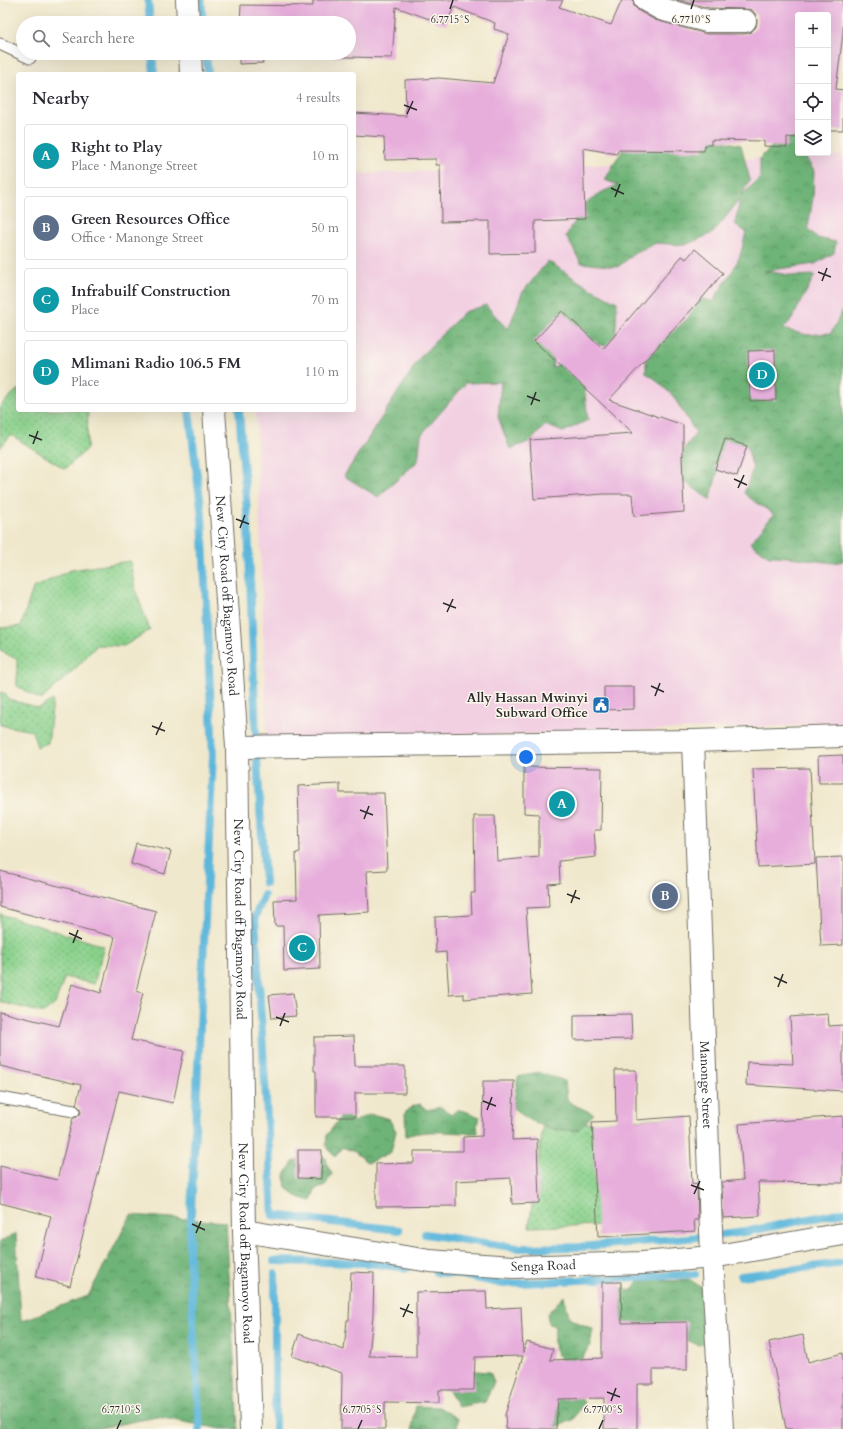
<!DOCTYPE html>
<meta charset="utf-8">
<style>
:root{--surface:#fff;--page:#f7f7f7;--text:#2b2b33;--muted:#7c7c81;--line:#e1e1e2;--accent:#db2777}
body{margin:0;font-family:Cardo,serif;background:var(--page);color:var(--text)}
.controls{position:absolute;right:12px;top:12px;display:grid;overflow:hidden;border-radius:4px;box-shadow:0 4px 16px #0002}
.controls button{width:36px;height:36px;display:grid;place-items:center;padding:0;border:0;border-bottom:1px solid var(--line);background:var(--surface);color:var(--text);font:20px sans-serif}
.you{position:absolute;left:526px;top:757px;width:14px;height:14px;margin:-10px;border:3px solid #fff;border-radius:50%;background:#1a73e8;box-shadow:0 0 0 6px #1a73e833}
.badge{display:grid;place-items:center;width:26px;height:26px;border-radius:50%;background:var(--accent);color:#fff;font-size:13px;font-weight:700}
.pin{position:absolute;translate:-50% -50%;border:2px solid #fff;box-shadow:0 1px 4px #0006}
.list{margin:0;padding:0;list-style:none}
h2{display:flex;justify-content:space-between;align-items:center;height:52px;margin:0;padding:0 16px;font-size:17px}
h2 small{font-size:13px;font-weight:400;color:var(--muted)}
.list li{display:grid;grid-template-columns:26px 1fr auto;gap:12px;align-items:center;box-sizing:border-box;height:64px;margin:0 8px 8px;padding:0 8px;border:1px solid var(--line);border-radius:4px}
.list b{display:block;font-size:15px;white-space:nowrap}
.list p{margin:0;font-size:13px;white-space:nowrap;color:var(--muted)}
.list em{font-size:13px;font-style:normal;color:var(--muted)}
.icon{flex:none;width:22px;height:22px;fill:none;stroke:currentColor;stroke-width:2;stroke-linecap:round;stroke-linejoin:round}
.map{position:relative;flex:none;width:843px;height:1429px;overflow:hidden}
.search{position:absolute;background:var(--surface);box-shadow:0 4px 16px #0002;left:16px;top:16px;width:340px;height:44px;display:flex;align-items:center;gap:10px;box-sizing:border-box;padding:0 14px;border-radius:22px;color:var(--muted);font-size:15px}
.panel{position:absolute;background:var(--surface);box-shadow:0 4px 16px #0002;left:16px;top:72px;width:340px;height:340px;border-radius:4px}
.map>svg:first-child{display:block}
.built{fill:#f2d0e2}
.grass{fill:url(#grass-dots);stroke:#5a7e5b}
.forest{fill:url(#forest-crowns);stroke:#4c6f51}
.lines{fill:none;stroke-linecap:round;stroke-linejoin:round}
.stream{stroke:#5db7db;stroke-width:8}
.building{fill:#e7aedc}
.service-casing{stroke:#706d63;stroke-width:13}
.minor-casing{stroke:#706d63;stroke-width:24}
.tertiary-casing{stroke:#706d63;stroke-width:24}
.service{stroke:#fff;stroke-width:11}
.minor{stroke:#fff;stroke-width:22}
.tertiary{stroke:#fff;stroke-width:22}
.ticks{fill:none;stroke:#2b2b2b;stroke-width:1.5}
.labels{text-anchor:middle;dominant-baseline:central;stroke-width:3;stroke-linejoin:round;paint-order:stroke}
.street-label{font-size:13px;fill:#2b2b2b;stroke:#fbf7ec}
.poi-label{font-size:13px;font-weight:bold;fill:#2b2b2b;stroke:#fbf7ec;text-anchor:end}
.ticks-label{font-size:10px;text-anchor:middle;fill:#2b2b2b;stroke:#fbf7ec;stroke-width:3;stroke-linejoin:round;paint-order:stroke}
</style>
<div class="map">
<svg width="843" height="1429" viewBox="0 0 843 1429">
<defs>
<pattern id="grass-dots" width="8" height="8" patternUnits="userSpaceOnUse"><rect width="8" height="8" fill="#89d18b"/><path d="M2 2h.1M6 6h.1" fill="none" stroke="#70aa72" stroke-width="1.8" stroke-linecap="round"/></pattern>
<pattern id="forest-crowns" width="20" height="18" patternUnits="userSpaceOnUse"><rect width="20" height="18" fill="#6eb377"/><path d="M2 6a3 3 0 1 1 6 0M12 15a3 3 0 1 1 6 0" fill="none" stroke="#5b9262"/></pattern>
</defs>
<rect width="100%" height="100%" fill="#fbf7ec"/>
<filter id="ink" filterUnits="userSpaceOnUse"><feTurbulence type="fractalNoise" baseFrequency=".025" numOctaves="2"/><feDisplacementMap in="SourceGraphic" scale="8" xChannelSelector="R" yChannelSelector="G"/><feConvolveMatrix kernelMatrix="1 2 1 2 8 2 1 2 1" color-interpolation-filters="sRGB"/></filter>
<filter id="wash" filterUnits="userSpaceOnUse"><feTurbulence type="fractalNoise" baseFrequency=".012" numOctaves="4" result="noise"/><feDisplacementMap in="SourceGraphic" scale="16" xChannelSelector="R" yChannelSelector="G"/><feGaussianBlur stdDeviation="0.9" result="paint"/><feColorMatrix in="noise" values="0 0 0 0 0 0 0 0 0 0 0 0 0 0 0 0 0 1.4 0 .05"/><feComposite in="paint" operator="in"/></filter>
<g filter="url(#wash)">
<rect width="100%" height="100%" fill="#f0e8cc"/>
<path class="built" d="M843 155V724L267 743 256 410H354V174Z"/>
<g class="grass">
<path d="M18 389V410H88L87 449 65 469 11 435 0 448V406Z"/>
<path d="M130 561 135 589 150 630 124 646 97 645 77 667 41 700 17 686V660L0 650V628L21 626 33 588 71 570Z"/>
<path d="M0 692 6 694 8 699 39 708 53 700 48 743 37 747 32 731 0 725Z"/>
<path d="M0 914 104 946 94 984 65 977 55 1004 44 1013 0 1002Z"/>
<path d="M680 1117 685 1223 529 1227 543 1126Z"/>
</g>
<g class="forest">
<path d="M795 137 798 143V153H803L814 171 813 198 808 228 817 238 836 242 834 253 815 264 764 271 796 276 815 275 792 319 783 329 807 335 831 333 843 310V561L833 563 791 557 769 556 750 543 774 514 755 502 744 493 753 469 747 446 732 450 718 470 710 500 675 474 684 449 696 433 673 396 654 378 646 373V359L663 341 688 318 702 298 713 302C720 288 731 276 737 262 742 253 743 242 746 232L735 224 740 199 713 233 685 245 656 243 635 253 618 267 581 263 566 236 585 204 602 192 618 185 605 180 616 160 631 139H713L741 145 750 180 741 196 760 178V158L776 143Z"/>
<path d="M548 261 586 286 617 302 615 348 579 340 555 339 552 368 573 356 584 386 588 420 563 432 545 425 531 441 510 449 498 417 501 382 466 383 421 435 418 461 378 497 344 476 421 356 464 312 486 305 508 330 522 293Z"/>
<path d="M538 1072 565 1081 567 1099 572 1104 594 1114 577 1131 550 1129 529 1120 513 1108 518 1077Z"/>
<path d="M420 1104 427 1110 441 1107 451 1115 457 1110C466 1110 471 1114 480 1117L477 1125 478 1133C454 1134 429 1128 406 1136L405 1113 413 1106Z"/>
<path d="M343 1114 355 1122C370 1112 373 1114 389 1119L396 1131 391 1152 368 1163 355 1152 342 1147 335 1157 326 1146 327 1135Z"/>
<path d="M309 1155 326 1158 327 1165 332 1174 324 1187 315 1189 311 1201 298 1197 286 1188 285 1175 293 1162Z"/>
<path d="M131 1215 226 1222 238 1429H222L157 1417 95 1429H0V1242L16 1233 21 1321 88 1296Z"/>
<path d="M645 1271 656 1279 671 1281 689 1279 698 1285 707 1289 711 1339 698 1345 687 1340 622 1328 620 1288 631 1291Z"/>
<path d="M564 1296 570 1319 593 1329 590 1345 578 1365 565 1364C552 1348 553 1347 555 1326L549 1324 547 1314Z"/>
<path d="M465 1363 475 1371 490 1372 494 1382 485 1402 458 1407 440 1375Z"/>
<path d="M543 1380 578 1396 584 1402 573 1420 556 1427Z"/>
<path d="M416 1406 439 1407 458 1419 457 1429H412Z"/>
</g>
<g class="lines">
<g class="stream">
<path d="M148 0 150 23"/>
<path d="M201 0 203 23"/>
<path d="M152 53 154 74"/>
<path d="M206 53 208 74"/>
<path d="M189 410 202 516 213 755 189 1255 200 1429"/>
<path d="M239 410 248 524 256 737"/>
<path d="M257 760 265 883"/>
<path d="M264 895 255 917 273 1215 399 1230"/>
<path d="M425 1234 519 1248 580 1247 712 1236 745 1232 843 1212"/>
<path d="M274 1261 368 1263 407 1268"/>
<path d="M436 1272 462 1275 503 1284 695 1274"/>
<path d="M275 1274V1429"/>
<path d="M741 1276 843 1263"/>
</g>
</g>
<g id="blocks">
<g class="building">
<path d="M313 0H563L559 7 611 25 622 0H633L634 6 639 11 655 20 707 34H745L751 32 756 27 757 21 756 15 752 10 745 9 709 8 676 0H843V33L836 89 843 90V130H828V15H798V138L787 137V147L764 146V141L711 140V145H705L704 151 618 150 617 154 583 148 585 219 535 221V253L490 254V221L441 222 440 165H436V159L385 160 384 137 354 135V113L406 116 405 80 439 78 493 83 509 34 494 29 495 23 454 7 446 25 396 7 392 58 262 55 263 63 239 64V53H349V23H240L241 5 313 6Z"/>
<path d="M695 249 723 273 704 296 609 400 656 416V417H660L683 425V456L682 455 684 512 634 516 632 494H604L534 499 530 440 633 433 534 341 562 311 603 349 682 256 686 259Z"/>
<path d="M775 350 776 400 750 401 748 351Z"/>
<path d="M725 439 747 446 737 476 715 469Z"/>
<path d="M604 687H634V709L604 710Z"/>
<path d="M843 755V783H819L818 756Z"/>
<path d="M524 767 602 768 601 830H594L596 857 559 861 560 883 548 884 549 907 526 908 532 994 464 999V994L449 995 446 952 436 953 435 917 472 915 471 893H475L474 816H495L497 861 539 857V814L524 813Z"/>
<path d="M810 768 815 864 758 867 753 769Z"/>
<path d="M340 784V793H384L387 870 367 871 369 912 319 915 320 969 284 971 283 926H275L274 900 297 899 296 853 300 852 298 786Z"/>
<path d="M136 843 171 851 165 874 131 864Z"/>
<path d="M843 857V945L821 946 816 858Z"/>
<path d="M0 871 156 911 136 991 143 993 131 1040 184 1051 173 1103 119 1091 70 1286 36 1277 51 1216 0 1203V1166L57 1180 73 1118 77 1117 81 1113 80 1108 76 1105 81 1085 0 1066V1012L59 1026 72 984 101 993 115 937 0 907Z"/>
<path d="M293 993 296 1016 272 1018 269 995Z"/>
<path d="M631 1014 632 1039 574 1040V1015Z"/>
<path d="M828 1014 829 1026 843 1025V1091L746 1085 747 1062 793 1064 790 1017Z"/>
<path d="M354 1036 355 1066H405V1093H355V1117H316V1071H314V1037Z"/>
<path d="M615 1070H636V1120L689 1116 692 1184 697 1183 698 1220H694L695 1231 598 1237 592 1122 616 1121Z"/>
<path d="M483 1081H514L512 1140 537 1139 539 1203 512 1204 511 1178 456 1181V1206L376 1207V1164L414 1163V1151H463V1137L482 1136Z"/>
<path d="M843 1116V1183L758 1182 760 1216 723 1218 722 1182 743 1180 739 1124Z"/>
<path d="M298 1150H322L321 1179 298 1178Z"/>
<path d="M351 1272 374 1273 373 1315 369 1356 416 1357V1292L486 1291 487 1309 521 1307 523 1353 527 1342 553 1349 550 1360 602 1358V1282H621L622 1323 687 1322V1370H653V1384H637V1429H604V1398L558 1399 556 1429H506L505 1415 523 1356 475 1357 474 1390H439V1403L385 1402V1429H341L342 1373 292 1356 299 1334 344 1350 347 1320H349Z"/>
<path d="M803 1335 808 1362 843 1353V1429H786L769 1342Z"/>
</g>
</g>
</g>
<g filter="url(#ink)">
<use href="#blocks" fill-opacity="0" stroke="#706d63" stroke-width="1"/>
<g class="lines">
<g class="service-casing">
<g id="service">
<path d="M0 44 30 58"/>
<path d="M0 1098 74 1111"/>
</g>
</g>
<g class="minor-casing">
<g id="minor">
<path d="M645 0 661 9 707 21H745"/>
<path id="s1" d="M693 741 712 1257 722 1429"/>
<path d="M237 747 693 741 843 736"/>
</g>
</g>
<g class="tertiary-casing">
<g id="tertiary">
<path d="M187 0 188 23"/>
<path d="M190 53 191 74"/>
<path id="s2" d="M214 410 237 747 244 1231 251 1429"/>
<path id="s3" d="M244 1231 430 1261 468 1264 513 1267 642 1263 712 1257 843 1234"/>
</g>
</g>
<use href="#service" class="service"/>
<use href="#minor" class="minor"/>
<use href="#tertiary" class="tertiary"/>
</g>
</g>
<path class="ticks" d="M450 9 453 0M691 9 694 0M404 105 417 110M407 114 413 101M611 188 624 194M615 197 620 184M818 272 831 277M822 281 827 268M527 396 540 401M531 405 536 392M29 435 42 440M33 444 38 431M734 479 747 485M738 488 744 475M236 519 249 524M240 528 245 515M443 603 456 608M447 612 453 599M651 686 664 692M655 696 660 683M152 726 165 731M156 735 162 722M360 810 373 815M364 819 369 806M567 894 580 899M571 903 576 890M69 933 82 939M73 943 78 930M774 977 787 983M778 987 783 974M276 1017 289 1022M280 1026 285 1013M483 1101 496 1106M487 1110 492 1097M691 1185 704 1190M694 1194 700 1181M192 1224 205 1230M196 1233 201 1221M400 1308 413 1313M403 1317 409 1304M607 1392 620 1397M611 1401 616 1388M117 1429 121 1420M358 1429 362 1420M599 1429 603 1420"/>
<defs>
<g id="civic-square" transform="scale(0.9)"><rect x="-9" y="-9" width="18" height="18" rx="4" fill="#1f6fb2" stroke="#fbf7ec"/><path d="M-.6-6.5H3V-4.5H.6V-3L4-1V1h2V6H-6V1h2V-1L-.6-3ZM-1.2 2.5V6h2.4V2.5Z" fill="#fff"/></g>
</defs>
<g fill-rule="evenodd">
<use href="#civic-square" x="601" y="705"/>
</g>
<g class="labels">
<g class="street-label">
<text stroke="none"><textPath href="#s2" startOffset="186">New City Road off Bagamoyo Road</textPath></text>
<text stroke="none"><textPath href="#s2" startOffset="510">New City Road off Bagamoyo Road</textPath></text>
<text stroke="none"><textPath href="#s1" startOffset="344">Manonge Street</textPath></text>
<text stroke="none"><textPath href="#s2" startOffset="834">New City Road off Bagamoyo Road</textPath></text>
<text stroke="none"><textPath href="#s3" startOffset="302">Senga Road</textPath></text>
</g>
<g class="poi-label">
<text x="588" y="698">Ally Hassan Mwinyi<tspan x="588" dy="15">Subward Office</tspan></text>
</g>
</g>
<g class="ticks-label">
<text x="450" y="23">6.7715°S</text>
<text x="691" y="23">6.7710°S</text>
<text x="121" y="1413">6.7710°S</text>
<text x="362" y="1413">6.7705°S</text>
<text x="603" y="1413">6.7700°S</text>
</g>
</svg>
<div class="controls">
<button>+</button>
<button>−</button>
<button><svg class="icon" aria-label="locate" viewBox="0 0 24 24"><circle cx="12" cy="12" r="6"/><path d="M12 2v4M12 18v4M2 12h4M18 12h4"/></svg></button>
<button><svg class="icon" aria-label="layers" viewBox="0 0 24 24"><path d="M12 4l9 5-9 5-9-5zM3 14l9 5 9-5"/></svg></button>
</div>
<div class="you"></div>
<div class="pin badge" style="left:562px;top:804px;background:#0f9aa8">A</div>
<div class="pin badge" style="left:665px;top:896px;background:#5c6f8a">B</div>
<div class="pin badge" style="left:302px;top:948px;background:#0f9aa8">C</div>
<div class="pin badge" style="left:762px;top:375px;background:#0f9aa8">D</div>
<div class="search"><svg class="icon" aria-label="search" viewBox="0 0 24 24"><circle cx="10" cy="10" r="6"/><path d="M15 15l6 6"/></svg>Search here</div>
<section class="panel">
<h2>Nearby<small>4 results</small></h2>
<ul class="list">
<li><span class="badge" style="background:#0f9aa8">A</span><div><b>Right to Play</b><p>Place · Manonge Street</p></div><em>10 m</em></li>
<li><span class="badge" style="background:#5c6f8a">B</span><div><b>Green Resources Office</b><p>Office · Manonge Street</p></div><em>50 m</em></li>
<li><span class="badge" style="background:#0f9aa8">C</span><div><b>Infrabuilf Construction</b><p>Place</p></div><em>70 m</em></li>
<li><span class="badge" style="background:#0f9aa8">D</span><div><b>Mlimani Radio 106.5 FM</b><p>Place</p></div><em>110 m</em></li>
</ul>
</section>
</div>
